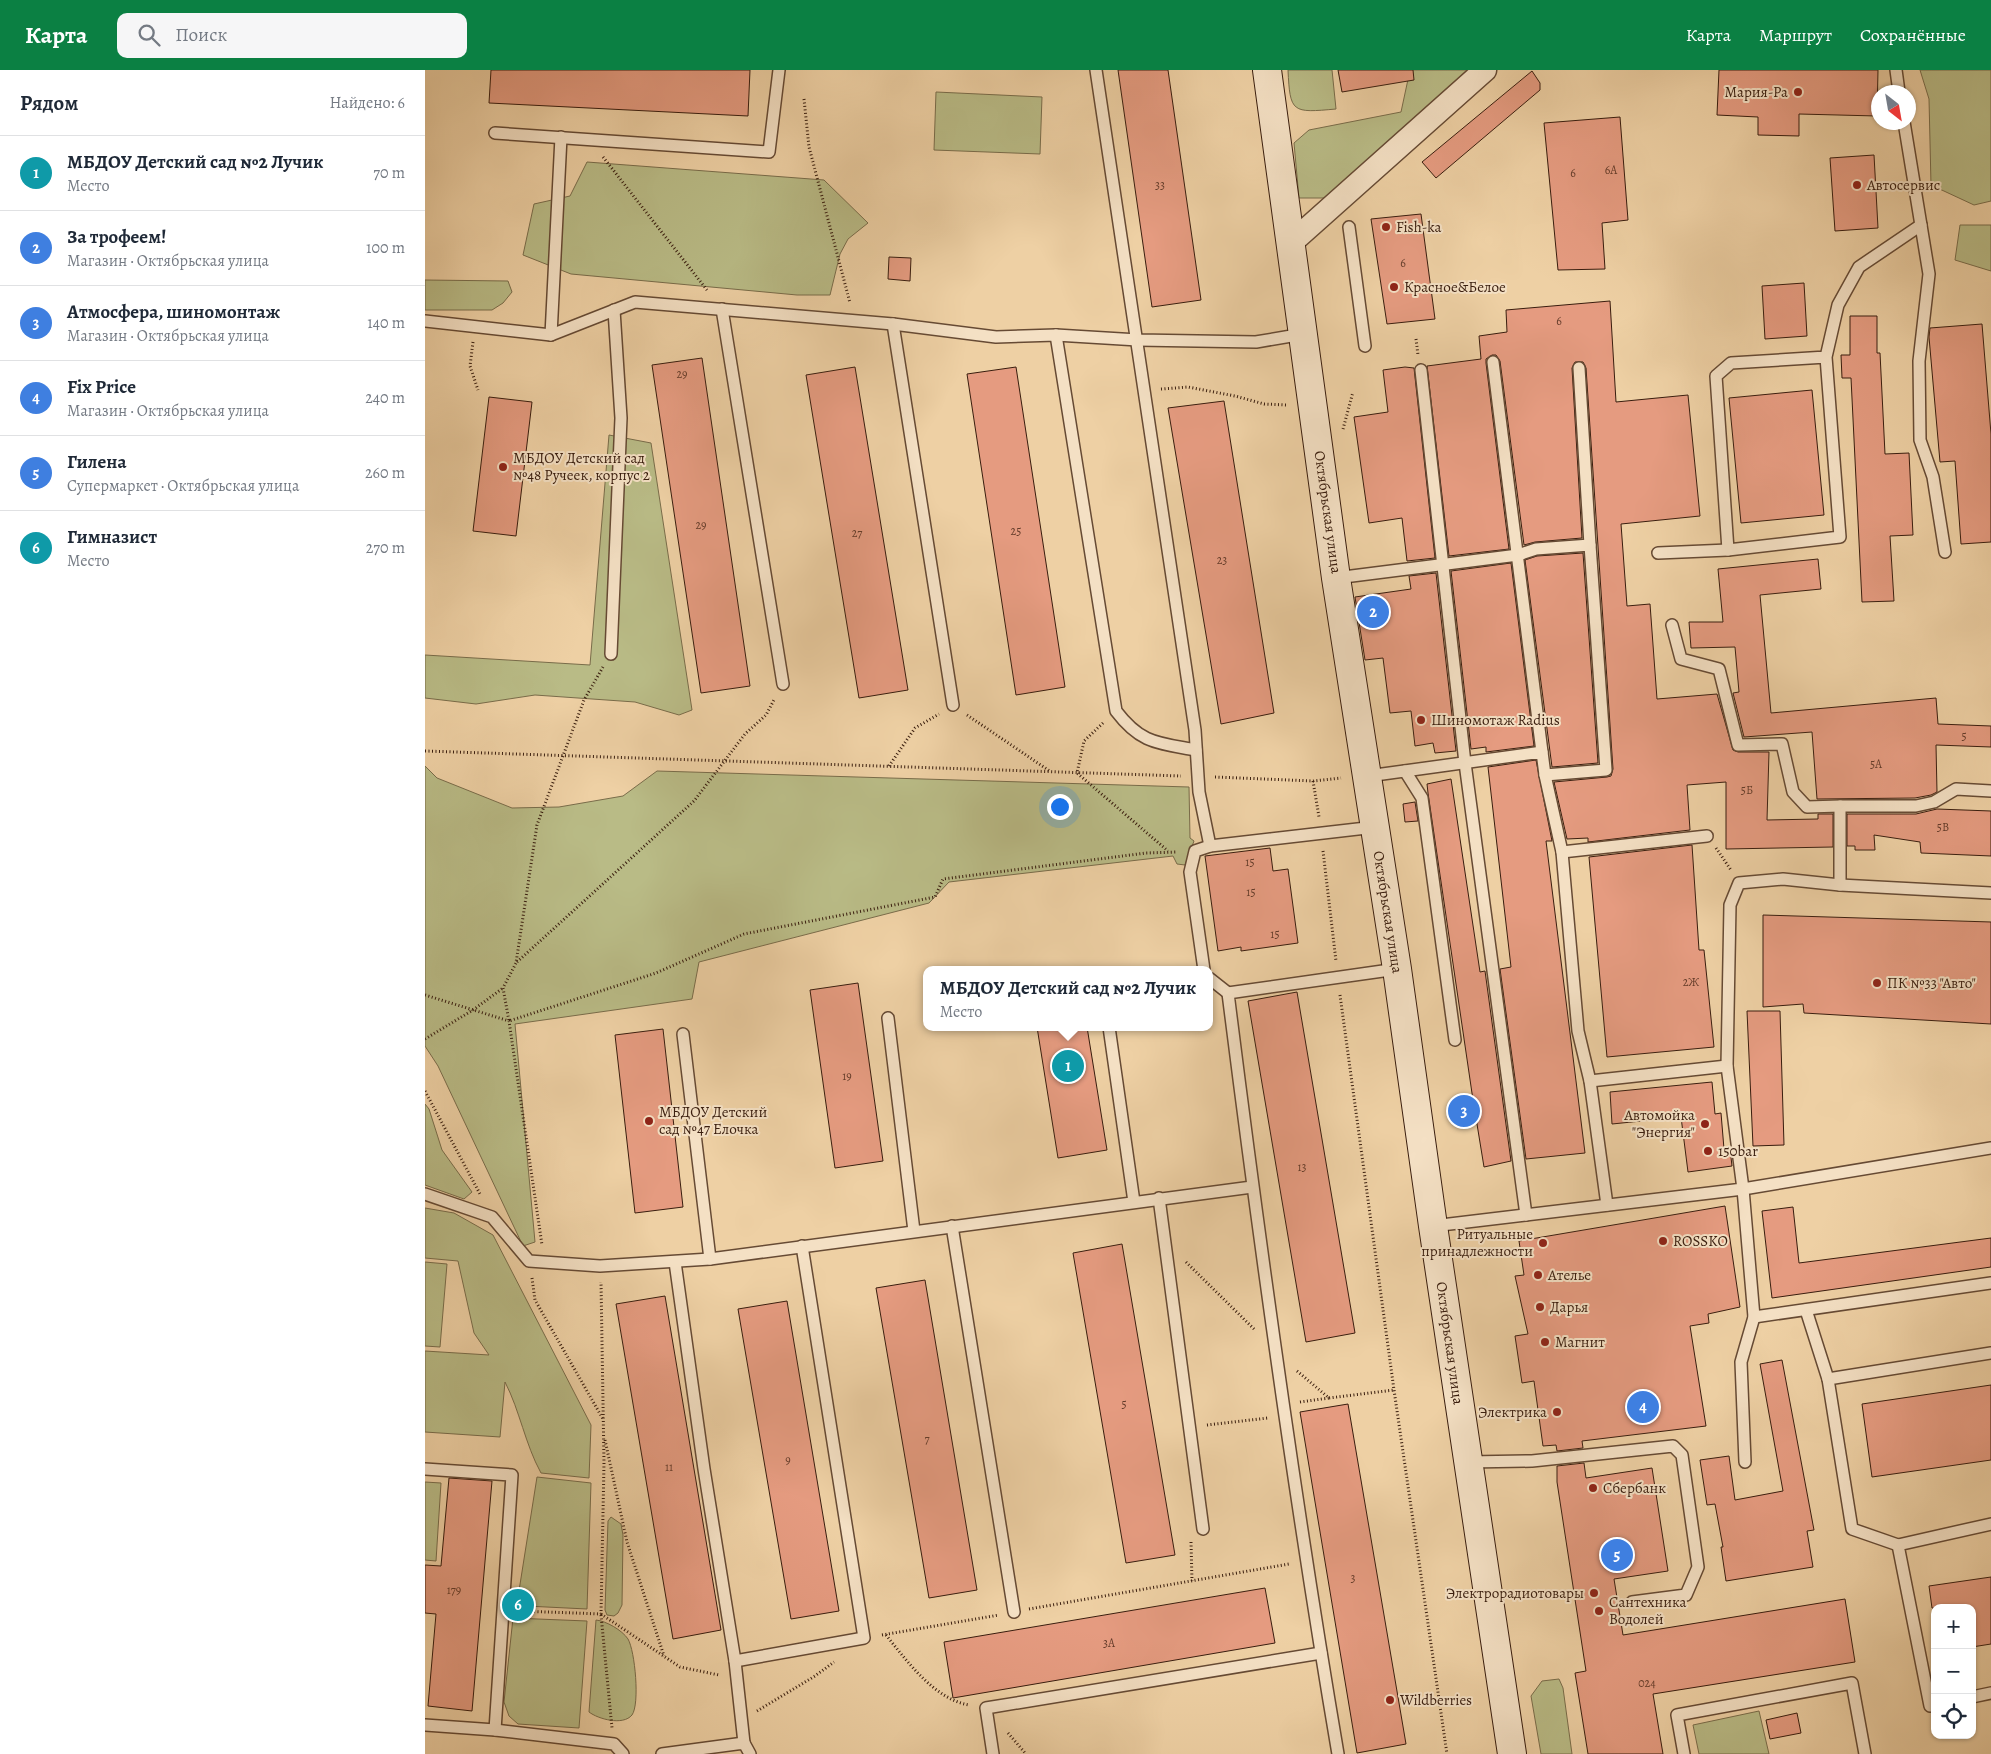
<!DOCTYPE html>
<html lang="ru">
<meta charset="utf-8">
<style>
:root{--surface:#fff;--page:#f6f6f7;--text:#1f2937;--muted:#747a83;--line:#e0e1e3;--accent:#0b8043}
body{margin:0;font-family:Alegreya,serif;background:var(--page);color:var(--text)}
.controls{position:absolute;right:15px;bottom:15px;display:grid;overflow:hidden;border-radius:10px;box-shadow:0 1px 4px #0004}
.controls button{width:45px;height:45px;display:grid;place-items:center;padding:0;border:0;border-bottom:1px solid var(--line);background:var(--surface);color:var(--text);font:25px sans-serif}
.compass{position:absolute;left:1446px;top:15px;width:45px;height:45px;border-radius:50%;background:var(--surface);box-shadow:0 1px 4px #0004;rotate:149deg}
.you{position:absolute;left:634px;top:736px;width:18px;height:18px;margin:-12px;border:4px solid #fff;border-radius:50%;background:#1a73e8;box-shadow:0 0 0 8px #1a73e833}
.badge{display:grid;place-items:center;width:32px;height:32px;border-radius:50%;background:var(--accent);color:#fff;font-size:16px;font-weight:700}
.pin{position:absolute;translate:-50% -50%;border:2px solid #fff;box-shadow:0 1px 5px #0006}
.popup{position:absolute;left:498px;top:896px;width:290px;height:65px;box-sizing:border-box;display:grid;place-content:center;border-radius:10px;background:var(--surface);filter:drop-shadow(0 1px 4px #0005);font-size:16px;white-space:nowrap;color:var(--muted)}
.popup b{font-size:19px;color:var(--text)}
.popup::after{content:'';position:absolute;left:50%;top:100%;margin-left:-10px;border:10px solid transparent;border-top-color:var(--surface)}
.list{margin:0;padding:0;list-style:none}
h2{display:flex;justify-content:space-between;align-items:center;height:65px;margin:0;padding:0 20px;font-size:21px}
h2 small{font-size:16px;font-weight:400;color:var(--muted)}
.list li{display:grid;grid-template-columns:32px 1fr auto;gap:15px;align-items:center;box-sizing:border-box;height:75px;padding:0 20px;border-top:1px solid var(--line)}
.list b{display:block;font-size:19px;white-space:nowrap}
.list p{margin:0;font-size:16px;white-space:nowrap;color:var(--muted)}
.list em{font-size:16px;font-style:normal;color:var(--muted)}
.icon{flex:none;width:28px;height:28px;fill:none;stroke:currentColor;stroke-width:2;stroke-linecap:round;stroke-linejoin:round}
.map{position:relative;flex:none;width:1566px;height:1684px;overflow:hidden}
header{display:flex;align-items:center;gap:30px;box-sizing:border-box;height:70px;padding:0 25px;background:var(--accent);color:#fff}
header strong{font-size:24px}
nav{display:flex;gap:28px;margin-inline-start:auto;font-size:18px}
.search{width:350px;height:45px;background:var(--page);display:flex;align-items:center;gap:12px;box-sizing:border-box;padding:0 18px;border-radius:10px;color:var(--muted);font-size:19px}
main{display:flex}
aside{flex:1;background:var(--surface)}
.map>svg:first-child{display:block}
.green{fill:#b9bb86;stroke:#796c4a}
.building{fill:#e59b80;stroke:#391d0e}
.lines{fill:none;stroke-linecap:round;stroke-linejoin:round}
.lane-casing{stroke:#664a34;stroke-width:14}
.street-casing{stroke:#664a34;stroke-width:25}
.secondary-casing{stroke:#391d0e;stroke-width:30}
.path{stroke:#391d0e;stroke-width:3;stroke-dasharray:1 2.5;stroke-linecap:butt}
.lane{stroke:#f4e0c4;stroke-width:11}
.street{stroke:#f4e0c4;stroke-width:22}
.secondary{stroke:#f4e0c4;stroke-width:28}
.poi-dot{fill:#8f2418;stroke:#f4e0c4;stroke-width:2}
.labels{text-anchor:middle;dominant-baseline:central;stroke-width:4;stroke-linejoin:round;paint-order:stroke}
.number-label{font-size:12px;fill:#643c2a}
.poi-label{font-size:15px;fill:#391d0e;stroke:#f4e0c4;text-anchor:start}
.street-label{font-size:15px;fill:#391d0e;stroke:#f4e0c4}
</style>
<header>
<strong>Карта</strong>
<div class="search"><svg class="icon" aria-label="search" viewBox="0 0 24 24"><circle cx="10" cy="10" r="6"/><path d="M15 15l6 6"/></svg>Поиск</div>
<nav><a>Карта</a><a>Маршрут</a><a>Сохранённые</a></nav>
</header>
<main>
<aside>
<h2>Рядом<small>Найдено: 6</small></h2>
<ul class="list">
<li><span class="badge" style="background:#0f9aa8">1</span><div><b>МБДОУ Детский сад №2 Лучик</b><p>Место</p></div><em>70 m</em></li>
<li><span class="badge" style="background:#3f7fe0">2</span><div><b>За трофеем!</b><p>Магазин · Октябрьская улица</p></div><em>100 m</em></li>
<li><span class="badge" style="background:#3f7fe0">3</span><div><b>Атмосфера, шиномонтаж</b><p>Магазин · Октябрьская улица</p></div><em>140 m</em></li>
<li><span class="badge" style="background:#3f7fe0">4</span><div><b>Fix Price</b><p>Магазин · Октябрьская улица</p></div><em>240 m</em></li>
<li><span class="badge" style="background:#3f7fe0">5</span><div><b>Гилена</b><p>Супермаркет · Октябрьская улица</p></div><em>260 m</em></li>
<li><span class="badge" style="background:#0f9aa8">6</span><div><b>Гимназист</b><p>Место</p></div><em>270 m</em></li>
</ul>
</aside>
<div class="map">
<svg width="1566" height="1684" viewBox="0 0 1566 1684">
<rect width="100%" height="100%" fill="#eed0a4"/>
<filter id="stains"><feTurbulence type="fractalNoise" baseFrequency=".004" numOctaves="4"/><feColorMatrix values="0 0 0 0 .2 0 0 0 0 .09 0 0 0 0 .02 0 0 0 .5 -.17"/></filter>
<radialGradient id="worn" r=".72"><stop offset=".6" stop-color="#630" stop-opacity="0"/><stop offset="1" stop-color="#630" stop-opacity=".3"/></radialGradient>
<g class="green">
<path d="M863 0H907L911 39C867 43 865 43 863 0Z"/>
<path d="M985 0H1046L899 128H874L869 73 884 60 976 42Z"/>
<path d="M1495 0H1566V131L1549 135 1506 115 1504 29Z"/>
<path d="M511 22 617 27 615 84 509 80Z"/>
<path d="M162 92 399 110 443 153 423 169 415 184 405 225H372L146 204 98 185 109 134 145 126Z"/>
<path d="M1535 155H1566V201L1530 190Z"/>
<path d="M0 210 83 211 87 222 78 233 67 240H0Z"/>
<path d="M184 365 226 373 267 640 254 645 210 632 110 625 51 634 0 628V585L165 595Z"/>
<path d="M0 696 12 708 87 738 134 737 198 726 232 701 764 717 765 768 769 771 760 795 752 794 748 786 524 812 504 833 274 892 267 929 90 954 110 1172 98 1176 13 996 0 976Z"/>
<path d="M0 1034 4 1039 17 1080 47 1122 39 1129 0 1115Z"/>
<path d="M0 1138 29 1143 68 1165 166 1355 164 1408 116 1403C100 1374 95 1341 80 1312L75 1367 0 1362V1281L64 1285 49 1263 33 1191 0 1188Z"/>
<path d="M0 1192 22 1194 15 1277 0 1276Z"/>
<path d="M112 1407 166 1413 162 1539 101 1536V1528L93 1527Z"/>
<path d="M0 1412 16 1413 11 1491 0 1490Z"/>
<path d="M186 1447 196 1454 198 1465 197 1535 193 1543 189 1546 182 1545 180 1540 183 1451Z"/>
<path d="M88 1548 162 1551 154 1658 93 1654 84 1646 79 1632Z"/>
<path d="M171 1550C181 1551 197 1560 203 1569 210 1581 215 1634 207 1645 198 1656 173 1649 164 1642Z"/>
<path d="M1134 1609 1138 1618 1147 1684H1116L1106 1626 1117 1611Z"/>
<path d="M1334 1641 1344 1684H1274L1268 1655Z"/>
</g>
<g class="building">
<path d="M66 0H325L323 46 64 33Z"/>
<path d="M693 0H743L776 230 727 237Z"/>
<path d="M913 0H988L989 10 917 22Z"/>
<path d="M1294 0H1453L1452 46 1374 44V66L1333 65V47L1292 45Z"/>
<path d="M1107 1 1115 13V20L1011 108 997 92Z"/>
<path d="M1195 47 1203 150 1177 153 1180 199 1133 200 1119 53Z"/>
<path d="M1449 85 1453 158 1410 161 1405 88Z"/>
<path d="M996 144 1010 249 962 254 946 149Z"/>
<path d="M464 187 486 188 485 211 463 209Z"/>
<path d="M1379 213 1382 266 1340 269 1337 216Z"/>
<path d="M1185 231 1191 332 1263 325 1275 446 1196 454 1202 536 1225 534 1232 629 1292 624 1308 680 1313 682H1344L1342 750 1393 749V744H1408V777L1301 779V712L1262 715 1265 760 1163 772V768L1142 769 1129 712 1182 707 1186 706 1188 699 1161 298 1158 292H1150L1147 298 1157 468 1110 472 1099 475 1075 291 1071 285H1067L1061 289V293L1084 479 1024 486 1002 296 1056 289 1054 266 1082 262 1081 240Z"/>
<path d="M1425 246H1452V283H1455L1460 384 1484 383 1488 465 1465 466 1469 531 1437 532 1426 308H1417L1416 285H1425Z"/>
<path d="M1557 254 1566 364V472L1536 474 1530 391 1515 392 1504 267 1505 258Z"/>
<path d="M277 288 325 616 276 623 227 295Z"/>
<path d="M430 297 483 620 434 628 381 305Z"/>
<path d="M591 297 640 617 591 625 542 304Z"/>
<path d="M980 297 989 298 1010 488 982 491 977 448 944 453 929 347 963 342 958 300Z"/>
<path d="M1387 320 1399 445 1316 453 1304 328Z"/>
<path d="M64 327 107 332 91 466 48 461Z"/>
<path d="M799 331 849 643 796 654 743 338Z"/>
<path d="M1158 483 1173 693 1127 697 1100 490 1112 486Z"/>
<path d="M1393 489 1396 519 1335 525 1346 643 1511 628 1513 654 1566 656V677L1511 675 1512 722 1506 725 1490 728 1392 729 1387 662 1319 667 1308 623 1314 622 1310 577 1266 578 1264 552H1298L1293 499Z"/>
<path d="M1086 493 1109 676 1061 682V677L1046 679 1026 501Z"/>
<path d="M1011 503 1031 681 1010 683 1008 673 990 676 986 641 965 643 958 588 940 590 930 527 986 519 984 506Z"/>
<path d="M1111 690 1127 771H1121L1160 1083 1101 1089 1075 899 1086 897 1063 697Z"/>
<path d="M1026 709 1055 902 1060 901 1086 1091 1059 1097 1051 1048 1034 1051 1031 1033 1048 1030 1003 723 1002 714Z"/>
<path d="M990 732 993 751 980 752 978 734Z"/>
<path d="M1512 739 1566 741V786L1496 783 1495 772 1449 765 1450 780H1430V776H1422V744H1491Z"/>
<path d="M1267 775 1274 880H1279L1289 977 1182 987 1164 787Z"/>
<path d="M845 778 848 801 863 799 873 873 816 881V877L793 881 780 786Z"/>
<path d="M1338 845 1566 852V954L1379 943 1378 934 1338 937Z"/>
<path d="M433 913 458 1091 410 1098 385 920Z"/>
<path d="M872 922 930 1263 881 1272 823 931Z"/>
<path d="M1322 941H1355L1359 1075 1328 1076Z"/>
<path d="M612 957H662L682 1080 633 1088Z"/>
<path d="M238 959 258 1137 210 1143 190 965Z"/>
<path d="M1287 1012 1290 1044 1296 1043 1299 1079H1305L1307 1096 1263 1102 1256 1047 1187 1054 1185 1022Z"/>
<path d="M1300 1136 1315 1237 1283 1244 1284 1253 1265 1256 1281 1356 1157 1371 1158 1378 1132 1381 1131 1375 1118 1376 1109 1311 1097 1313 1090 1266 1103 1264 1090 1206 1099 1205 1094 1171Z"/>
<path d="M1368 1137 1374 1193 1566 1168V1197L1347 1228 1337 1141Z"/>
<path d="M697 1174 750 1485 701 1493 648 1183Z"/>
<path d="M500 1210 552 1520 504 1528 451 1218Z"/>
<path d="M240 1226 296 1560 248 1569 191 1234Z"/>
<path d="M362 1231 414 1541 366 1549 313 1239Z"/>
<path d="M1357 1290 1389 1460 1382 1461 1388 1497 1301 1511 1296 1477H1298L1290 1434 1282 1435 1275 1390 1304 1386 1310 1430 1358 1421 1335 1294Z"/>
<path d="M1566 1315V1390L1447 1407 1437 1334Z"/>
<path d="M923 1334 981 1674 932 1683 875 1342Z"/>
<path d="M1159 1393 1161 1408 1227 1398 1243 1501 1189 1509 1198 1565 1420 1529 1430 1592 1228 1624 1238 1684H1163L1150 1603 1161 1601 1132 1412V1396Z"/>
<path d="M24 1408 67 1411 47 1641 3 1636 11 1544 0 1543V1495L16 1496Z"/>
<path d="M1566 1507V1574L1547 1577V1538H1507L1504 1516Z"/>
<path d="M840 1518 850 1573 528 1628 519 1572Z"/>
<path d="M1372 1643 1376 1663 1345 1669 1341 1650Z"/>
</g>
<g class="lines">
<g class="lane-casing">
<g id="lane">
<path d="M671 0 770 660 774 722 785 776"/>
<path d="M1471 0 1474 22"/>
<path d="M1479 52 1504 204 1494 291 1495 370 1508 407 1520 482"/>
<path d="M70 63 344 82 354 0"/>
<path d="M924 157 940 276"/>
<path d="M297 239 358 614"/>
<path d="M0 251 126 265 210 232 468 254 571 267 631 265 713 270 831 272 878 264"/>
<path d="M468 254 528 635"/>
<path d="M126 265 136 67"/>
<path d="M631 265 691 641C716 674 733 673 771 680"/>
<path d="M1401 287 1306 293 1291 306 1303 480 1415 467 1401 287 1413 235 1434 197 1496 155"/>
<path d="M1068 292 1117 682"/>
<path d="M1154 298 1165 475"/>
<path d="M996 300 1040 693 1101 1145"/>
<path d="M1233 483 1303 480"/>
<path d="M911 508 1093 485 1111 479 1165 475 1181 700 1120 705"/>
<path d="M1247 555 1256 589 1294 599 1313 675 1357 674 1368 722 1382 737 1415 736"/>
<path d="M186 584 196 348 189 240"/>
<path d="M980 701 997 728 1030 970"/>
<path d="M943 706 1117 682 1120 705 1137 782 1153 961 1165 1011 1182 1135"/>
<path d="M1137 782 1282 766"/>
<path d="M1415 815V736H1491L1509 732 1531 719 1566 721"/>
<path d="M779 900 765 802 770 781 785 776 950 757"/>
<path d="M784 908 803 923"/>
<path d="M463 948 489 1161"/>
<path d="M684 957 709 1132"/>
<path d="M258 964 285 1189"/>
<path d="M1165 1011 1302 996"/>
<path d="M0 1124 67 1147 104 1191 175 1196 285 1189 827 1117"/>
<path d="M734 1128 778 1459"/>
<path d="M527 1156 589 1542"/>
<path d="M1008 1156 1318 1119 1302 996 1305 835 1314 813 1358 809 1415 815 1566 823"/>
<path d="M250 1192 279 1399 310 1591 319 1673"/>
<path d="M1381 1240 1403 1309"/>
<path d="M1329 1247 1566 1213"/>
<path d="M1043 1392 1107 1391 1248 1376 1257 1385 1273 1497 1261 1525 1207 1532"/>
<path d="M1320 1392 1316 1292 1329 1247 1318 1119 1566 1078"/>
<path d="M0 1399 87 1405 70 1660"/>
<path d="M1473 1475 1427 1459 1403 1309 1566 1283"/>
<path d="M310 1591 439 1568 377 1176"/>
<path d="M1547 1627 1566 1623"/>
<path d="M1510 1635 1505 1636 1473 1475 1566 1454"/>
<path d="M0 1655 70 1660 189 1674 198 1684"/>
<path d="M237 1684 319 1673 325 1684"/>
<path d="M568 1684 561 1638 896 1583"/>
<path d="M913 1684C870 1432 835 1177 803 923L972 899"/>
<path d="M1259 1684 1252 1645 1427 1613 1440 1684"/>
</g>
</g>
<g class="street-casing">
<path id="street" d="M866 173 1060 0"/>
</g>
<g class="secondary-casing">
<path id="secondary" d="M842 0 911 508 972 899 1008 1156 1087 1684"/>
</g>
<g class="path">
<path d="M379 29 384 77 425 233"/>
<path d="M178 87 282 220"/>
<path d="M991 269 993 285"/>
<path d="M48 272 45 296 53 320"/>
<path d="M736 319 763 317 810 326 839 334 862 335"/>
<path d="M918 359 928 322"/>
<path d="M178 597 159 630 112 755 91 893 78 918 84 951 231 903 319 864 510 827 518 809 721 783 752 782"/>
<path d="M542 645 626 702"/>
<path d="M678 653 659 671 652 703 743 781"/>
<path d="M0 681 756 706"/>
<path d="M464 696 490 658 514 644"/>
<path d="M790 707 888 711 916 708"/>
<path d="M888 711 894 747"/>
<path d="M1291 778 1306 800"/>
<path d="M898 781 911 891"/>
<path d="M92 892 269 731 320 664 341 645 350 628"/>
<path d="M0 925 84 951 117 1175"/>
<path d="M915 925 969 1320 1022 1684"/>
<path d="M0 969 48 940 78 918"/>
<path d="M0 1021 55 1124"/>
<path d="M761 1192 830 1260"/>
<path d="M107 1208 110 1230 178 1349"/>
<path d="M872 1301 904 1328 969 1320"/>
<path d="M875 1332 904 1328"/>
<path d="M782 1355 843 1348"/>
<path d="M180 1370 202 1472 239 1586"/>
<path d="M766 1472 767 1511"/>
<path d="M604 1539 864 1494"/>
<path d="M95 1541 176 1544 179 1393 176 1212"/>
<path d="M176 1544 255 1597 294 1605"/>
<path d="M176 1545 187 1658"/>
<path d="M457 1565 574 1545"/>
<path d="M461 1565C482 1591 509 1629 544 1635"/>
<path d="M332 1641 390 1606 409 1592"/>
<path d="M583 1663 601 1684"/>
</g>
<use href="#lane" class="lane"/>
<use href="#street" class="street"/>
<use href="#secondary" class="secondary"/>
</g>
<g class="poi-dot">
<circle cx="1373" cy="22" r="5"/>
<circle cx="1432" cy="115" r="5"/>
<circle cx="961" cy="157" r="5"/>
<circle cx="969" cy="217" r="5"/>
<circle cx="78" cy="397" r="5"/>
<circle cx="996" cy="650" r="5"/>
<circle cx="1452" cy="913" r="5"/>
<circle cx="224" cy="1051" r="5"/>
<circle cx="1280" cy="1054" r="5"/>
<circle cx="1283" cy="1081" r="5"/>
<circle cx="1238" cy="1171" r="5"/>
<circle cx="1118" cy="1173" r="5"/>
<circle cx="1113" cy="1205" r="5"/>
<circle cx="1115" cy="1237" r="5"/>
<circle cx="1120" cy="1272" r="5"/>
<circle cx="1132" cy="1342" r="5"/>
<circle cx="1168" cy="1418" r="5"/>
<circle cx="1169" cy="1523" r="5"/>
<circle cx="1174" cy="1541" r="5"/>
<circle cx="965" cy="1630" r="5"/>
</g>
<g class="labels">
<g class="number-label">
<text x="1186" y="100">6А</text>
<text x="1148" y="103">6</text>
<text x="735" y="115">33</text>
<text x="978" y="193">6</text>
<text x="1134" y="251">6</text>
<text x="257" y="304">29</text>
<text x="276" y="455">29</text>
<text x="591" y="461">25</text>
<text x="432" y="463">27</text>
<text x="797" y="490">23</text>
<text x="1539" y="666">5</text>
<text x="1451" y="694">5А</text>
<text x="1322" y="720">5Б</text>
<text x="1518" y="757">5В</text>
<text x="825" y="792">15</text>
<text x="826" y="822">15</text>
<text x="850" y="864">15</text>
<text x="1266" y="912">2Ж</text>
<text x="422" y="1006">19</text>
<text x="877" y="1097">13</text>
<text x="699" y="1334">5</text>
<text x="502" y="1369">7</text>
<text x="363" y="1390">9</text>
<text x="244" y="1397">11</text>
<text x="928" y="1508">3</text>
<text x="29" y="1520">179</text>
<text x="684" y="1573">3А</text>
<text x="1222" y="1613">024</text>
</g>
<g class="poi-label">
<text x="1363" y="22" text-anchor="end">Мария-Ра</text>
<text x="1442" y="115">Автосервис</text>
<text x="971" y="157">Fish-ka</text>
<text x="979" y="217">Красное&amp;Белое</text>
<text x="88" y="388">МБДОУ Детский сад<tspan x="88" dy="17">№48 Ручеек, корпус 2</tspan></text>
<text x="1006" y="650">Шиномотаж Radius</text>
<text x="1462" y="913">ПК №33 "Авто"</text>
<text x="234" y="1042">МБДОУ Детский<tspan x="234" dy="17">сад №47 Елочка</tspan></text>
<text x="1270" y="1045" text-anchor="end">Автомойка<tspan x="1270" dy="17">"Энергия"</tspan></text>
<text x="1293" y="1081">150bar</text>
<text x="1108" y="1164" text-anchor="end">Ритуальные<tspan x="1108" dy="17">принадлежности</tspan></text>
<text x="1248" y="1171">ROSSKO</text>
<text x="1123" y="1205">Ателье</text>
<text x="1125" y="1237">Дарья</text>
<text x="1130" y="1272">Магнит</text>
<text x="1122" y="1342" text-anchor="end">Электрика</text>
<text x="1178" y="1418">Сбербанк</text>
<text x="1159" y="1523" text-anchor="end">Электрорадиотовары</text>
<text x="1184" y="1532">Сантехника<tspan x="1184" dy="17">Водолей</tspan></text>
<text x="975" y="1630">Wildberries</text>
</g>
<g class="street-label">
<text transform="translate(903 442) rotate(82)">Октябрьская улица</text>
<text transform="translate(963 842) rotate(81)">Октябрьская улица</text>
<text transform="translate(1025 1273) rotate(82)">Октябрьская улица</text>
</g>
</g>
<rect width="100%" height="100%" filter="url(#stains)"/>
<rect width="100%" height="100%" fill="url(#worn)"/>
</svg>
<div class="controls">
<button>+</button>
<button>−</button>
<button><svg class="icon" aria-label="locate" viewBox="0 0 24 24"><circle cx="12" cy="12" r="6"/><path d="M12 2v4M12 18v4M2 12h4M18 12h4"/></svg></button>
</div>
<svg class="compass" viewBox="-18 -18 36 36"><path d="M0-13l5 13h-10z" fill="#e53935"/><path d="M0 13l5-13h-10z" fill="#747a83"/></svg>
<div class="you"></div>
<div class="pin badge" style="left:643px;top:996px;background:#0f9aa8">1</div>
<div class="popup"><b>МБДОУ Детский сад №2 Лучик</b>Место</div>
<div class="pin badge" style="left:948px;top:542px;background:#3f7fe0">2</div>
<div class="pin badge" style="left:1039px;top:1041px;background:#3f7fe0">3</div>
<div class="pin badge" style="left:1218px;top:1337px;background:#3f7fe0">4</div>
<div class="pin badge" style="left:1192px;top:1485px;background:#3f7fe0">5</div>
<div class="pin badge" style="left:93px;top:1535px;background:#0f9aa8">6</div>
</div>
</main>
